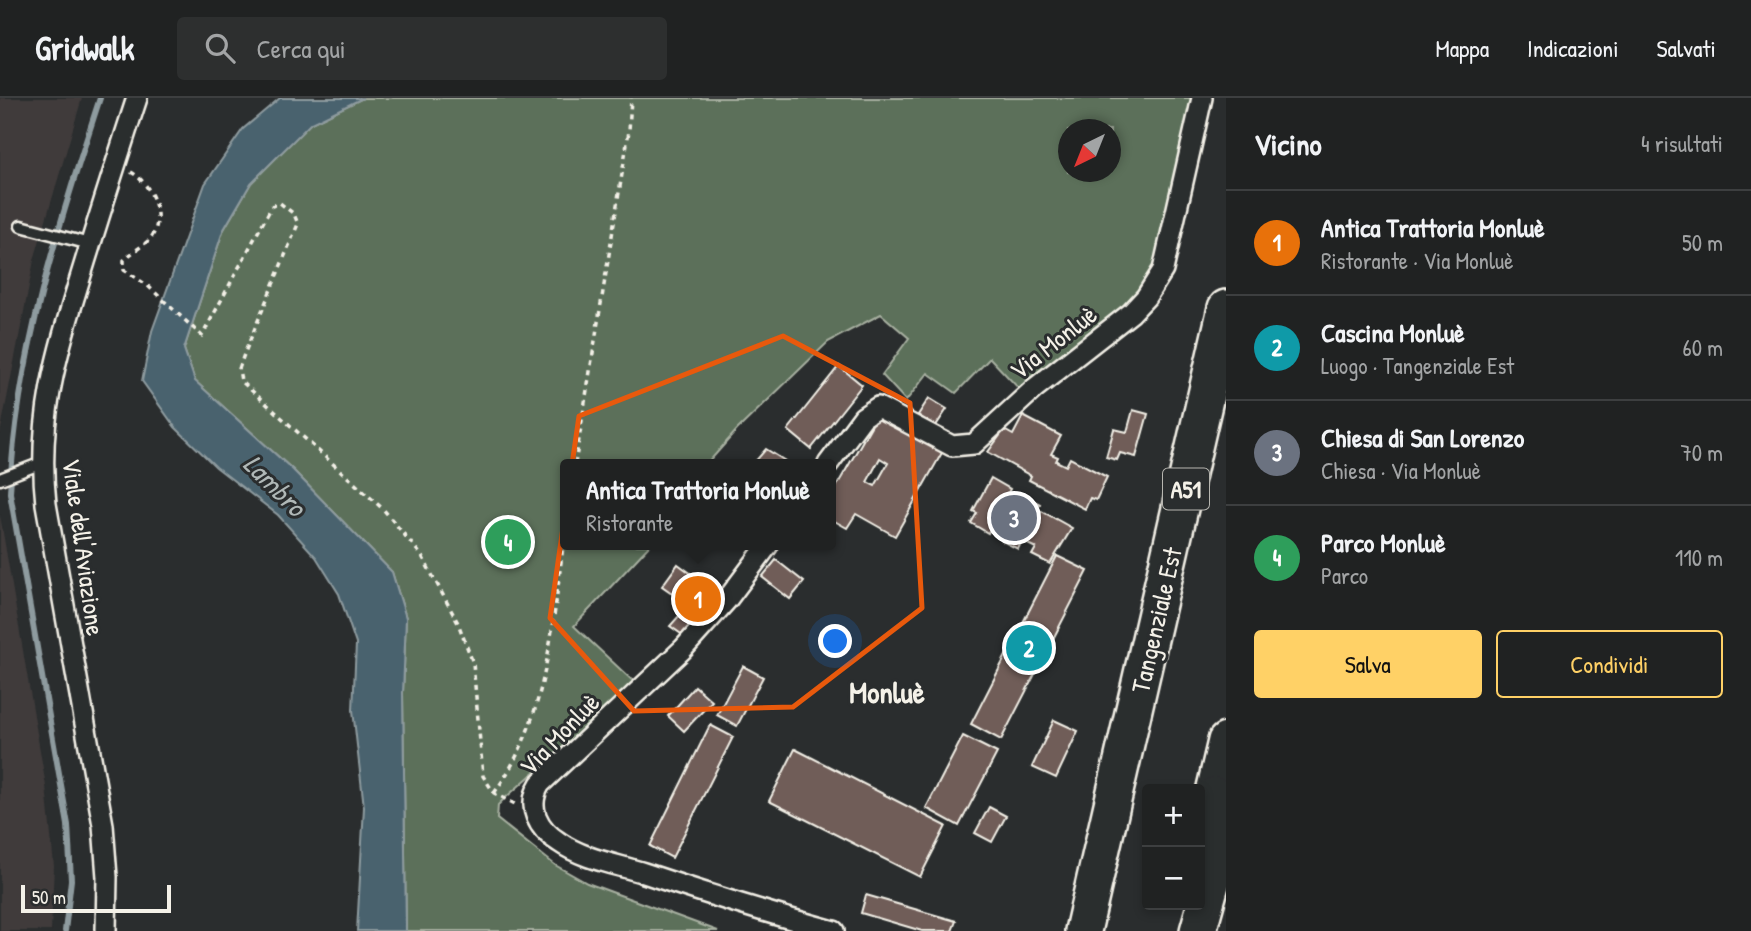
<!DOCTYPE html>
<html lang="it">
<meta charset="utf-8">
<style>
:root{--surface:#202222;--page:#2d2f2f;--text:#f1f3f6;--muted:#a2a4a5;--line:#3d3f40;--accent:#ffd166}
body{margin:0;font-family:"Patrick Hand",sans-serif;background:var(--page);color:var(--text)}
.controls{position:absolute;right:21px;bottom:21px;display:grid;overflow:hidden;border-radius:7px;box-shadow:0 4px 10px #0003}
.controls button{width:63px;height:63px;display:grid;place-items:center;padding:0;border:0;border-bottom:2px solid var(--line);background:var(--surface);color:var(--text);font:35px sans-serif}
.compass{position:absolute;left:1058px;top:21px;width:63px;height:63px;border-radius:50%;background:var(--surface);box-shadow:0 4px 10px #0003;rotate:223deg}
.scale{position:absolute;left:21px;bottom:18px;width:150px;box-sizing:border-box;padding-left:7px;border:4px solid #f4f1e8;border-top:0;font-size:19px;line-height:24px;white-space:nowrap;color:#f4f1e8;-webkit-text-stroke:5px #2a2d2e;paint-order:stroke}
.you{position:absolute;left:836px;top:544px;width:24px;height:24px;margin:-18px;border:5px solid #fff;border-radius:50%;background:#1a73e8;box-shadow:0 0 0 10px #1a73e833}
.badge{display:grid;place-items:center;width:46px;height:46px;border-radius:50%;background:var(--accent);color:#fff;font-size:23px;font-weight:700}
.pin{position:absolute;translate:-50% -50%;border:4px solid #fff;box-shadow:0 2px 7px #0006}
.popup{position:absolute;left:560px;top:361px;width:276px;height:91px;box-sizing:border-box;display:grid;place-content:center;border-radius:7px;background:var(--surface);filter:drop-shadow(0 2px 5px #0005);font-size:23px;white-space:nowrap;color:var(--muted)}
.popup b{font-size:26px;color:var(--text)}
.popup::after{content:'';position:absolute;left:50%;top:100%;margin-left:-14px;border:14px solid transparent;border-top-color:var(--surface)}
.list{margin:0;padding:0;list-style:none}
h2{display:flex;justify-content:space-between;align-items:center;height:91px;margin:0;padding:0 28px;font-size:30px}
h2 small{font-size:23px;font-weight:400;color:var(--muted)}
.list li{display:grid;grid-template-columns:46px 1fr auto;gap:21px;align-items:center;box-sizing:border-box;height:105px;padding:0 28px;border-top:2px solid var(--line)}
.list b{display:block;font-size:26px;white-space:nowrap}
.list p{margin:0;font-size:23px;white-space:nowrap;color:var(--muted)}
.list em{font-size:23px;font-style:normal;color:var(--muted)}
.actions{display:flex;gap:14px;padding:21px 28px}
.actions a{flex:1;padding:16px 0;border:2px solid var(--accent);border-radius:7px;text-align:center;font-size:24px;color:var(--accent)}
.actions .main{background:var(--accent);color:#111}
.icon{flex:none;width:38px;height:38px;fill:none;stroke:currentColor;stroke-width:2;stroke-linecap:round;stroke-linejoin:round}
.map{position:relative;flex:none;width:1226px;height:833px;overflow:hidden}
header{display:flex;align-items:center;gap:42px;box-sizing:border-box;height:98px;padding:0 35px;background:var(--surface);border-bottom:2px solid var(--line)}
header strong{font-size:33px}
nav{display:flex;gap:38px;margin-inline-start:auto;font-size:24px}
.search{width:490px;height:63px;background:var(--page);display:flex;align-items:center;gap:18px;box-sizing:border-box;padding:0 24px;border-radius:7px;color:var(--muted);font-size:26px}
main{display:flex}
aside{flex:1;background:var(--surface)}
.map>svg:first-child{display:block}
.built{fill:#3f3b3b}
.green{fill:#5b705a;stroke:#a8b0a1;stroke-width:2;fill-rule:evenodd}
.water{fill:#4a626e;stroke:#8e9b9f;stroke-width:2}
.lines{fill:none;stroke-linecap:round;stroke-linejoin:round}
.stream{stroke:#8e9b9f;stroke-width:6}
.building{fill:#705d59;stroke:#f4f1e8;stroke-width:2;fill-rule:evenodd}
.lane-casing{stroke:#f4f1e8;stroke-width:15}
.street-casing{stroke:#f4f1e8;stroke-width:24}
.highway-casing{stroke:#f4f1e8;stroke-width:40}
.path{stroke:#f4f1e8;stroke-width:3.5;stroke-dasharray:5 5;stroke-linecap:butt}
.lane{stroke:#2a2d2e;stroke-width:10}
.street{stroke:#2a2d2e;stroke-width:19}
.highway{stroke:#2a2d2e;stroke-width:35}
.marked{fill:none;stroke:#e8590c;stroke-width:5;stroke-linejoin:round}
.labels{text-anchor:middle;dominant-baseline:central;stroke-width:6;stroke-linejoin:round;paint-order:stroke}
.shield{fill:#2a2d2e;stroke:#b7b6b0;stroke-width:2}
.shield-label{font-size:24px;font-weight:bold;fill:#f4f1e8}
.street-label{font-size:26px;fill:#f4f1e8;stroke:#2a2d2e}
.water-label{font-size:28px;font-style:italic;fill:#b0b8b7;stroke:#2a2d2e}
.quarter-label{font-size:30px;font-weight:bold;fill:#f4f1e8;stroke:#2a2d2e}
</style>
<header>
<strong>Gridwalk</strong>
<div class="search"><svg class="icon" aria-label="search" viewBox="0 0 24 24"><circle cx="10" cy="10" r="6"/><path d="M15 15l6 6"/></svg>Cerca qui</div>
<nav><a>Mappa</a><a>Indicazioni</a><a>Salvati</a></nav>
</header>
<main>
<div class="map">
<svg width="1226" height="833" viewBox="0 0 1226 833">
<rect width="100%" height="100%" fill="#2a2d2e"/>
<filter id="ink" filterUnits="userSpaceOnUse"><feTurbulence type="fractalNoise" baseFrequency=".0143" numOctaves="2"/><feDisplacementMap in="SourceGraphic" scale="14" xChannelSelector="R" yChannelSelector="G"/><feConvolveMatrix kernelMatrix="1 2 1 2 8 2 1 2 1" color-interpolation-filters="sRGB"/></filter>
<g filter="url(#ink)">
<g class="built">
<path d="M0 0H82L34 162 0 336Z"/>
<path d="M0 417 46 688 54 768 51 833H0Z"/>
</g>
<path class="green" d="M363 0H1193C1184 46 1170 150 1146 186 1123 219 1055 266 1021 293L990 260 956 295 928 275 906 303 882 277 909 240 881 216 828 244 737 332 707 366H565V447H650L574 528 635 585 503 702 498 707 497 721 555 767 587 785 718 833H406L403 595 406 520 392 474 293 372 195 283 184 251 223 133 251 85 311 25ZM1068 32H1110V74H1068Z"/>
<path class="water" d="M280 0H363L311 25 251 85 223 133 184 251 195 283 293 372 392 474 406 520 403 595 406 833H357L364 709 353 612 356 546 339 496 316 459 278 417 216 369 175 329 142 283 152 233 205 86 243 31Z"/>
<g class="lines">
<path class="stream" d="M65 833 71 782 68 727 10 395C16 259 58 129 100 0"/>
</g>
<g class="building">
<path d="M839 268 862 287 811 351 788 332Z"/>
<path d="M929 300 947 311 935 329 918 317Z"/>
<path d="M1133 312 1148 316 1136 359 1120 355 1117 362 1106 359 1114 331 1127 334Z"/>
<path d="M878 316 943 353 895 438 856 416 847 430 831 421V398ZM880 360 888 365 875 388 867 384Z"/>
<path d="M1023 318 1061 338 1051 356 1058 359 1056 363 1066 368 1070 360 1107 379 1096 402 1090 400 1085 411 1029 382 1031 378 988 354 1004 332 1013 337Z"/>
<path d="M766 351 790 366H753Z"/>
<path d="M991 380 1010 391 1008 395 1024 404 1027 399 1040 406 1038 411 1072 430 1050 466 1032 457 1036 450 1022 443 1018 451 1002 443 1006 435 992 427 988 435 971 425 977 415 973 413Z"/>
<path d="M1057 458 1088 473 1001 642 971 626Z"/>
<path d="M776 462 804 484 790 501 762 479Z"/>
<path d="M678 466 719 496 684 538 670 528 689 507 662 488Z"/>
<path d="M743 568 763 579 737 628 717 617Z"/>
<path d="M695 588 712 603 684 633 668 618Z"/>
<path d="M1054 622 1078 633 1056 680 1032 669Z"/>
<path d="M710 627 733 639 672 760 650 748Z"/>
<path d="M963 638 997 655 959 728 926 710Z"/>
<path d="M795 651 946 728 920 779 769 703Z"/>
<path d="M989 709 1006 718 992 744 975 735Z"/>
<path d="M866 797 956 823 952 833H922L861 815Z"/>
</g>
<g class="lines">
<g class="lane-casing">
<g id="lane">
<path d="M21 128 90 146"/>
<path d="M0 381 42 365"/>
</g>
</g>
<g class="street-casing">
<g id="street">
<path d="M828 366 863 319 878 309 952 348 974 346 1035 290 1131 215 1146 199 1163 172 1202 0"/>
<path d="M768 447 726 503 683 551 540 686C526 709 538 731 559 744 583 761 616 766 644 775 707 796 770 816 834 833"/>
<path d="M106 833 107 779 103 727 46 406C36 316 59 249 85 164 102 109 119 55 137 0"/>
</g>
</g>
<g class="highway-casing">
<g id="highway">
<path d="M1208 720 1226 643"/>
<path d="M1083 833 1226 210"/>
<path d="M1198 833 1215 772 1214 697"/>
</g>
</g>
<g class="path">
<path d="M131 74C151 85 167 120 150 141 143 148 131 155 124 162V172L148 188 202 238 272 108 280 105 294 116 298 126 243 259 239 271 241 283 383 411 422 458 458 525 473 565 483 678 494 695 517 707"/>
<path d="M575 366 629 33 631 0"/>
<path d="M494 695C549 621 552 523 565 435"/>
</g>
<use href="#lane" class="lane"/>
<use href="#street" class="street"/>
<use href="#highway" class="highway"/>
</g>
</g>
<path class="marked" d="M783 238 910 305 922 510 793 609 634 613 550 520 579 318Z"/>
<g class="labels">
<rect class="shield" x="1163" y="370.5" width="46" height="41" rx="5"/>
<g class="shield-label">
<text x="1186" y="391">A51</text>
</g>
<g class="street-label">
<text transform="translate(1053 244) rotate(-38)">Via Monluè</text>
<text transform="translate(84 449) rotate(82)">Viale dell'Aviazione</text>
<text transform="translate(1156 522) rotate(-77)">Tangenziale Est</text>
<text transform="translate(559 636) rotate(-46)">Via Monluè</text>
</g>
<g class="water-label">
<text transform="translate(275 387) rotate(45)">Lambro</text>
</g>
<g class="quarter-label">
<text x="887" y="594">Monluè</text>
</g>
</g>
</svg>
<div class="controls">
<button>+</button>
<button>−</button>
</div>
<svg class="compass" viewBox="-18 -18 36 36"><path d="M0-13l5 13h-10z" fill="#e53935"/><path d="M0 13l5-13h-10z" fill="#a2a4a5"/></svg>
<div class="scale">50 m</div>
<div class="you"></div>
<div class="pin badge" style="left:698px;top:501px;background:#e8710a">1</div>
<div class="popup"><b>Antica Trattoria Monluè</b>Ristorante</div>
<div class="pin badge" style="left:1029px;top:550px;background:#0f9aa8">2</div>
<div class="pin badge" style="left:1014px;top:420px;background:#6b7280">3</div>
<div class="pin badge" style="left:508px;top:444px;background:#2e9e5b">4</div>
</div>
<aside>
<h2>Vicino<small>4 risultati</small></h2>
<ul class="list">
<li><span class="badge" style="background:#e8710a">1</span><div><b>Antica Trattoria Monluè</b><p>Ristorante · Via Monluè</p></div><em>50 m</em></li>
<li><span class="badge" style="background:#0f9aa8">2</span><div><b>Cascina Monluè</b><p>Luogo · Tangenziale Est</p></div><em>60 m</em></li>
<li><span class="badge" style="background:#6b7280">3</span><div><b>Chiesa di San Lorenzo</b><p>Chiesa · Via Monluè</p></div><em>70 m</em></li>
<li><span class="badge" style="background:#2e9e5b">4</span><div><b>Parco Monluè</b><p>Parco</p></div><em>110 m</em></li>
</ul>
<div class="actions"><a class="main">Salva</a><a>Condividi</a></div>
</aside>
</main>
